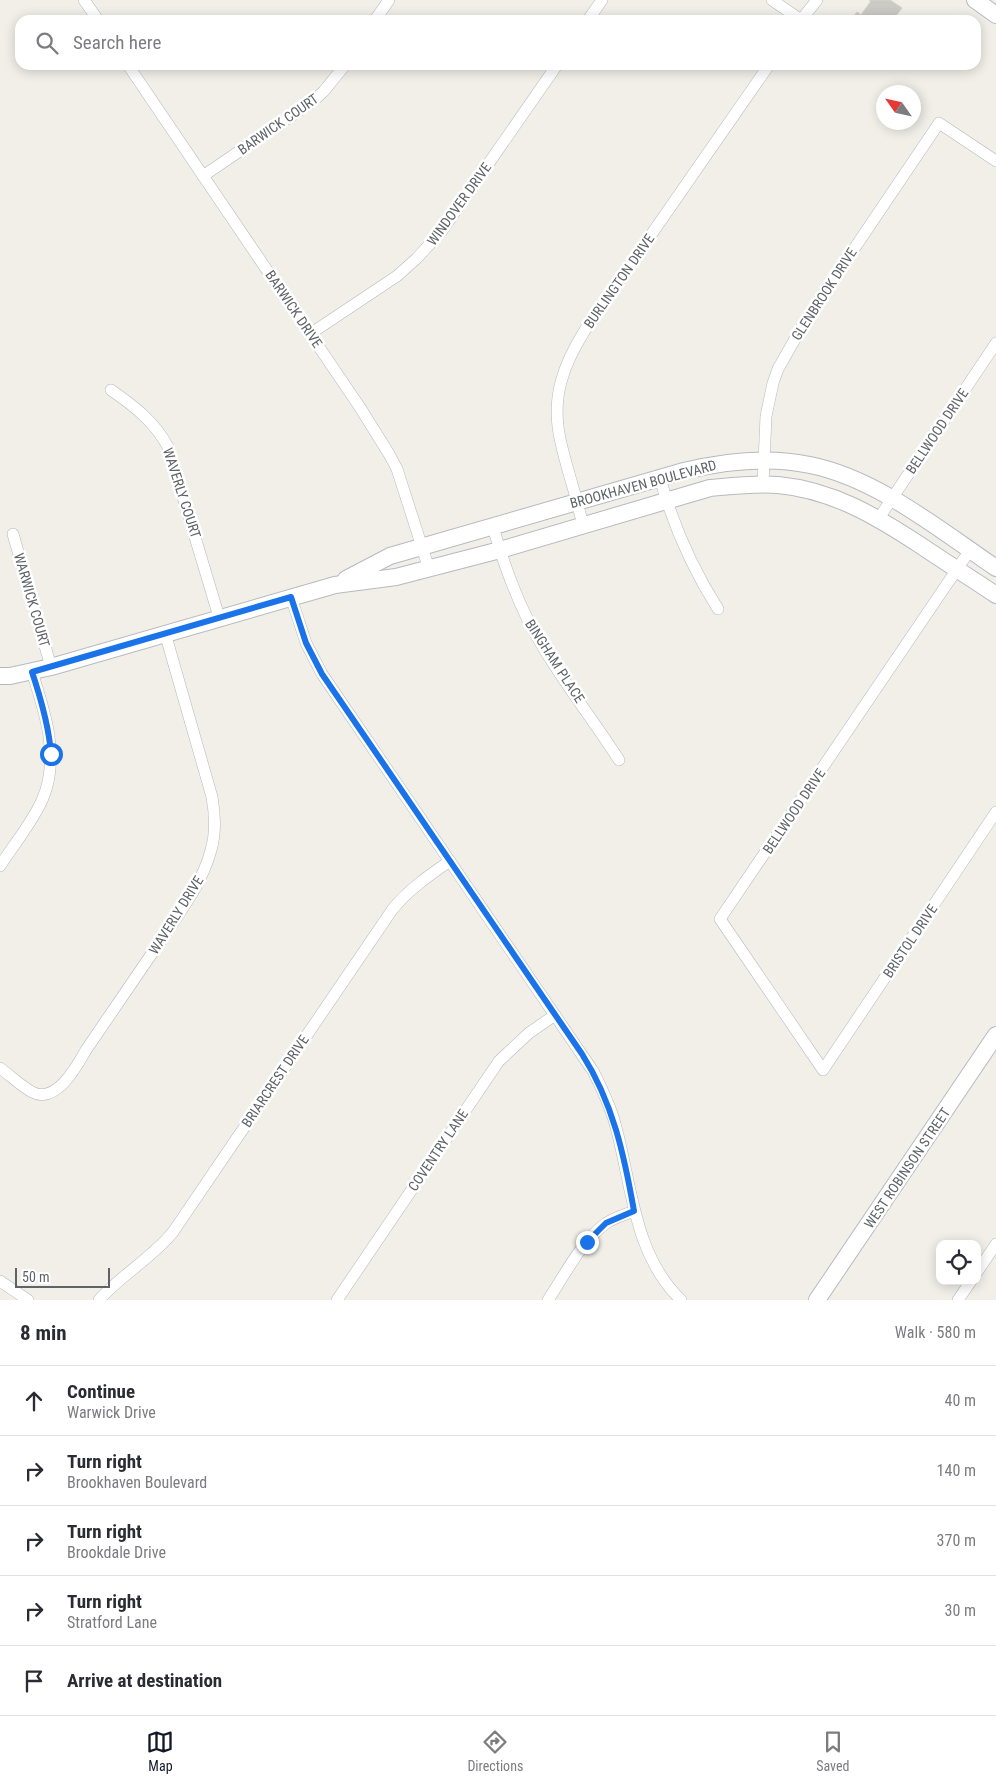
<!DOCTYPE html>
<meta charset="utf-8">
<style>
:root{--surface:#fff;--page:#f2f2f3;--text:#2b2b33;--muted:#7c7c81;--line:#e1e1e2;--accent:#111827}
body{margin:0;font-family:"Roboto Condensed",sans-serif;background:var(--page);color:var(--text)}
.controls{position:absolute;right:15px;bottom:15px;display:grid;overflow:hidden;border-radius:10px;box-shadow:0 2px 12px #0003}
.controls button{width:45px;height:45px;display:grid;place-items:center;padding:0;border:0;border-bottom:1px solid var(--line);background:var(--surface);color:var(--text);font:25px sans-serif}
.compass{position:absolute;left:876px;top:85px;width:45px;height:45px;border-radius:50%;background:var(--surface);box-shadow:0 2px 12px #0003;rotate:304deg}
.scale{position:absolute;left:15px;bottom:12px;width:95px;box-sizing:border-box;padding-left:5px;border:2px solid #5f6368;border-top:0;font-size:14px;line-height:18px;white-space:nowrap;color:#5f6368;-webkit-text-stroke:4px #fff;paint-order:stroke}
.stop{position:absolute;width:15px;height:15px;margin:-11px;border:4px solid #1a73e8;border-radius:50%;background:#fff}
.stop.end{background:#1a73e8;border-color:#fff;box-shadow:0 1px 5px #0008}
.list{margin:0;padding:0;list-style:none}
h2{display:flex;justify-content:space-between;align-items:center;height:65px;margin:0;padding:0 20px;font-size:21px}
h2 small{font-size:16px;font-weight:400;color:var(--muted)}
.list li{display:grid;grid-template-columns:32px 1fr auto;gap:15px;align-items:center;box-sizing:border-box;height:70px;padding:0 20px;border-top:1px solid var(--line)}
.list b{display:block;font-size:19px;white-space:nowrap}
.list p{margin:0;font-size:16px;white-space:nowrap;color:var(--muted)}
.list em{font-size:16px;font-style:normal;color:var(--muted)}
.icon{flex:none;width:28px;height:28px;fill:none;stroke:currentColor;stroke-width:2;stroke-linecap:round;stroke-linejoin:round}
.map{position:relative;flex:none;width:996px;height:1300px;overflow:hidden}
.search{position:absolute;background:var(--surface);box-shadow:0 2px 12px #0003;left:15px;right:15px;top:15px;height:55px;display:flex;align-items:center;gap:12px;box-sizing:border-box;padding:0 18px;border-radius:15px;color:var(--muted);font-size:19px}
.sheet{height:415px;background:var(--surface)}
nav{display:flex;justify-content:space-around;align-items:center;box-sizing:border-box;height:70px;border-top:1px solid var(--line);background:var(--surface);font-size:14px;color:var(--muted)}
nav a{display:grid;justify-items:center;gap:2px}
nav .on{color:var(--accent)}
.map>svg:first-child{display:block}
.building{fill:#cccac5;stroke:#d6d1c6}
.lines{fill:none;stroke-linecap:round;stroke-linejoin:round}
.street-casing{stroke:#b5b8bc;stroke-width:12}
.secondary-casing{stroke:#b6babf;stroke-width:18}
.street{stroke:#fff;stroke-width:11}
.secondary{stroke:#fff;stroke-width:16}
.route{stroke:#1a73e8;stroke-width:6}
.labels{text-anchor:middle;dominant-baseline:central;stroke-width:5;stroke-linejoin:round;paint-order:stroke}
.street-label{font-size:14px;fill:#5f6368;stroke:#fff}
</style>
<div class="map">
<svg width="996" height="1300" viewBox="0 0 996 1300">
<rect width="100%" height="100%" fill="#f1efe8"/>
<path class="building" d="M869 0H890L902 8 895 17 891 15 887 20H851L857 12 861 15 871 1Z"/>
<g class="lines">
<g class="street-casing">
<g id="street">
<path d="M84 0 98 20"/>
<path d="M772 0 801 20"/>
<path d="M375 20 389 0"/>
<path d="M588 20 602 0"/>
<path d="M801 20 817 0"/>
<path d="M128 65 361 409 389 454 397 469 429 569"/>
<path d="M203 176 313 101 324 91 345 65"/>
<path d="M310 334 397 276 416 259 441 232 557 65"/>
<path d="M111 390C134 406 155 422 168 447L219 617"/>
<path d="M660 478C673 525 692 568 718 609"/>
<path d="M763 485 766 416 773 383 778 369 804 323 939 123 996 161"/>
<path d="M879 518 996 343"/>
<path d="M583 524C579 511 576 497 572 484 562 448 551 419 561 382 566 363 575 346 585 330L769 65"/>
<path d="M493 527C502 558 512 587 526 616 551 667 588 712 619 760"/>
<path d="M13 534 51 667"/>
<path d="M970 550 720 919 823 1070 996 812"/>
<path d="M291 597 306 643 322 674 593 1071C601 1087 609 1103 614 1120 632 1181 632 1253 681 1300"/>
<path d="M0 866C14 844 33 822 43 798 60 757 45 712 32 672"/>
<path d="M0 1068C11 1076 21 1086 32 1092 56 1105 77 1066 86 1050 110 1015 133 981 157 946 177 916 202 885 211 850 216 833 215 814 212 797L165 633"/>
<path d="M977 1272 996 1244"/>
<path d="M0 1281 28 1300"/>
<path d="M99 1300C121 1275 152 1258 173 1232L392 910C408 890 428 876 450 861"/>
<path d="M337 1300 499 1061 529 1033 555 1015"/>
<path d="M548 1300C565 1275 580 1243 605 1224 613 1218 624 1215 634 1211"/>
<path d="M958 1300 971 1281"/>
</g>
</g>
<g class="secondary-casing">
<g id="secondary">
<path d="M975 0 996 15"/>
<path d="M346 579 390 556 684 471C725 461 768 456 810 465 876 478 940 530 996 568"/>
<path d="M0 676H10L51 667 335 585 396 577 500 550 710 488C732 486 756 483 778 485 832 490 876 516 920 545 945 562 971 578 996 595"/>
<path d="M817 1300 996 1035"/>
</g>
</g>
<use href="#street" class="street"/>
<use href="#secondary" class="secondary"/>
</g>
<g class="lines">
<path class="route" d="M51 754C49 726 41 699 32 672L291 597 306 643 322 674 582 1054C613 1103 624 1154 634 1211L606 1223 587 1242"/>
</g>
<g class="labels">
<g class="street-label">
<text transform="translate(278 124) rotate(-35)">BARWICK COURT</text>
<text transform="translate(459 204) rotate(-54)">WINDOVER DRIVE</text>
<text transform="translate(619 281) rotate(-55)">BURLINGTON DRIVE</text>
<text transform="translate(824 294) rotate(-57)">GLENBROOK DRIVE</text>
<text transform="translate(294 309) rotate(56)">BARWICK DRIVE</text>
<text transform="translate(937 431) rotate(-56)">BELLWOOD DRIVE</text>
<text transform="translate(643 484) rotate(-15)">BROOKHAVEN BOULEVARD</text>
<text transform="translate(182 493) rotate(72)">WAVERLY COURT</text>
<text transform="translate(32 600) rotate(74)">WARWICK COURT</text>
<text transform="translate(555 661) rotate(57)">BINGHAM PLACE</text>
<text transform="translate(794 811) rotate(-56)">BELLWOOD DRIVE</text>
<text transform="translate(176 915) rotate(-58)">WAVERLY DRIVE</text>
<text transform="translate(910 941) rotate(-56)">BRISTOL DRIVE</text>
<text transform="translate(275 1081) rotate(-56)">BRIARCREST DRIVE</text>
<text transform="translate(438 1150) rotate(-56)">COVENTRY LANE</text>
<text transform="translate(907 1168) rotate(-56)">WEST ROBINSON STREET</text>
</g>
</g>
</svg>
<div class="controls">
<button><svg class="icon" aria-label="locate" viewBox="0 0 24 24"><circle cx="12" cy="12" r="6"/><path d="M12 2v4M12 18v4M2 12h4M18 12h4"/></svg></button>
</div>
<svg class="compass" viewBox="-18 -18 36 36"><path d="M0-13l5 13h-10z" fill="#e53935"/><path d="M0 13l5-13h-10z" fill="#7c7c81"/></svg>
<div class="scale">50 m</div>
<div class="stop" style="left:51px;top:754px"></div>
<div class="stop end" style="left:587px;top:1242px"></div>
<div class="search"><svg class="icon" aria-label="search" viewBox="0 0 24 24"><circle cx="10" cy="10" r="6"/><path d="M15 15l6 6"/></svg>Search here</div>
</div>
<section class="sheet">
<h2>8 min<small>Walk · 580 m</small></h2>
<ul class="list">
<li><svg class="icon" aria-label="ahead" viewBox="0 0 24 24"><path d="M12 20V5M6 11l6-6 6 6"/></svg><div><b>Continue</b><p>Warwick Drive</p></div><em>40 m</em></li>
<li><svg class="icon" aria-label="right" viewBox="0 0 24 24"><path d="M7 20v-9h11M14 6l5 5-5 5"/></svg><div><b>Turn right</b><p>Brookhaven Boulevard</p></div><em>140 m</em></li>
<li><svg class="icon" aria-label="right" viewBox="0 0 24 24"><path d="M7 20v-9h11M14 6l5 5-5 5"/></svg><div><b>Turn right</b><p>Brookdale Drive</p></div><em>370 m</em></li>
<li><svg class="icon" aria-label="right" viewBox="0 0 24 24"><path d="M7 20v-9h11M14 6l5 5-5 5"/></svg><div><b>Turn right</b><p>Stratford Lane</p></div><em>30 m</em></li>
<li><svg class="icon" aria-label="arrive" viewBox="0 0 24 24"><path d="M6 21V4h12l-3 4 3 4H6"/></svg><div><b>Arrive at destination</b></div></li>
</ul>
</section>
<nav>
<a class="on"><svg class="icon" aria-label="map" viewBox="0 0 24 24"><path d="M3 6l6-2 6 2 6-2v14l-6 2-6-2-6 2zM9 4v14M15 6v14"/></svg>Map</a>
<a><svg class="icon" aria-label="directions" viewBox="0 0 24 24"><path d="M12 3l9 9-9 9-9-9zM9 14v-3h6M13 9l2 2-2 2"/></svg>Directions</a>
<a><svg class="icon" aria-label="saved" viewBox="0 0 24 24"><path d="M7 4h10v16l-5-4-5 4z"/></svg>Saved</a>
</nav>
